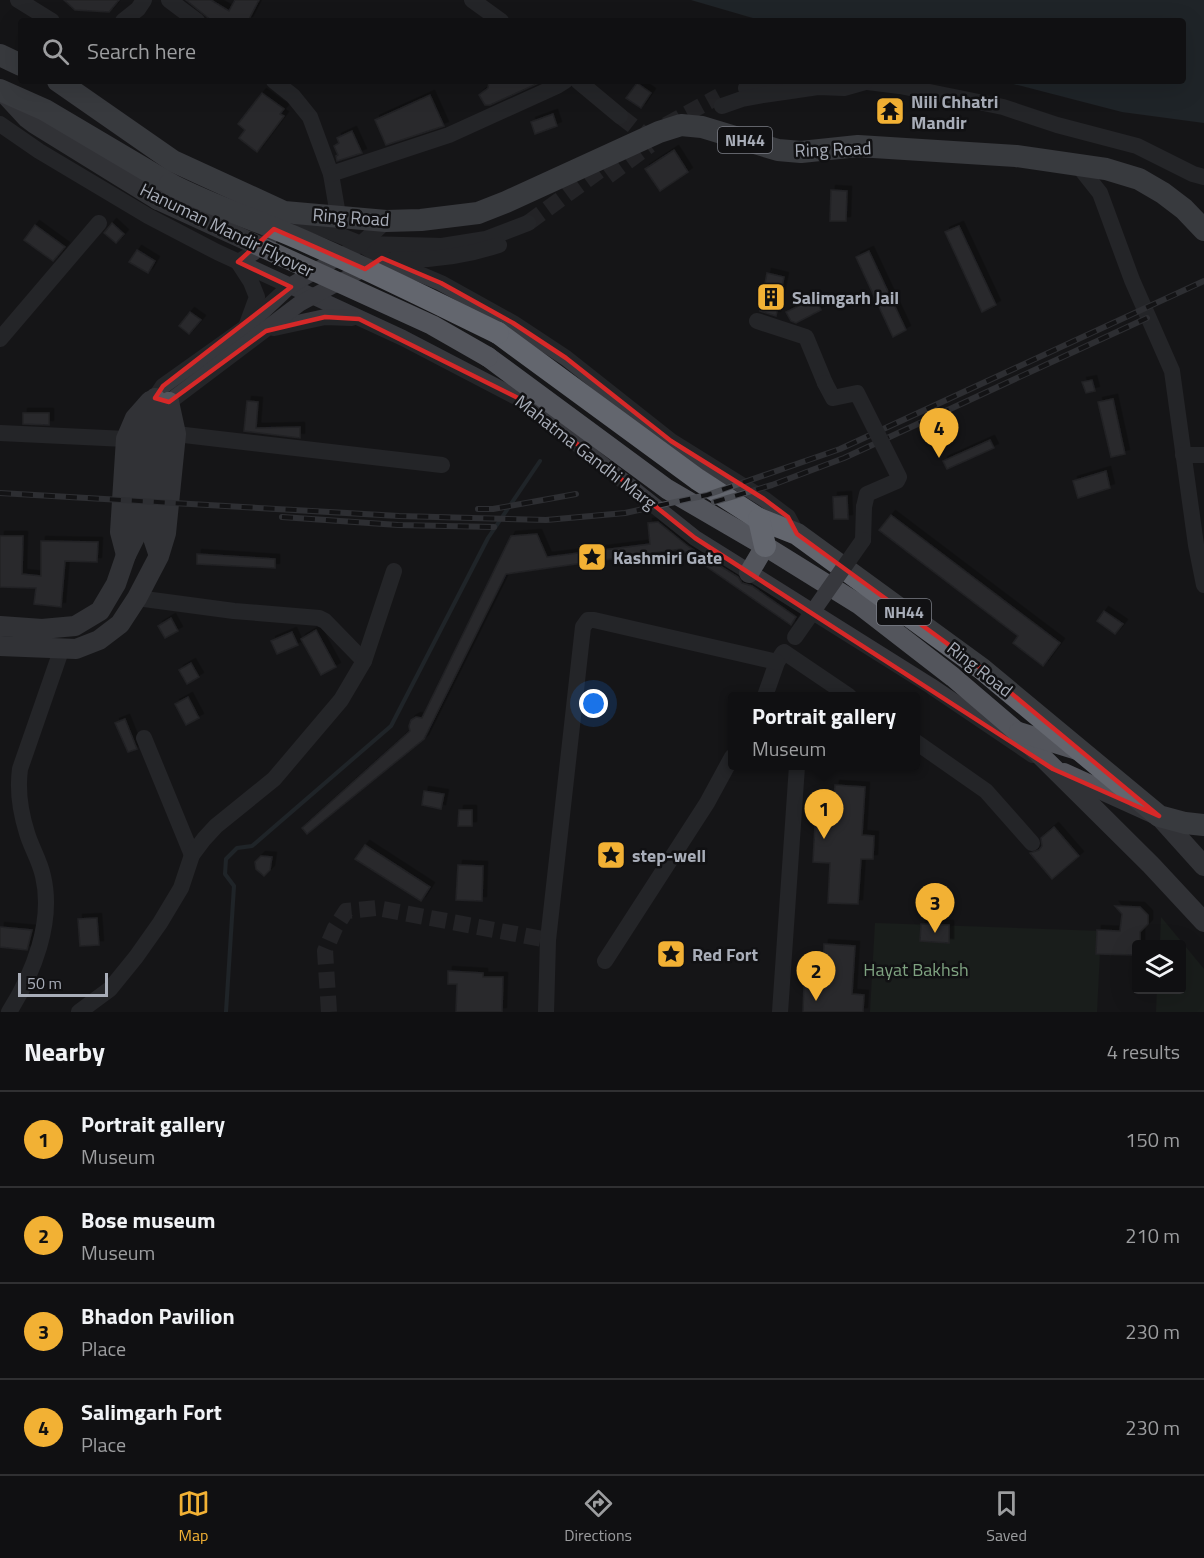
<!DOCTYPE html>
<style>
:root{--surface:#101012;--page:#19191b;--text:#f1f3f6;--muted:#9c9d9f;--line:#303032;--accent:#f2b134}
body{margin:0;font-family:"Titillium Web",sans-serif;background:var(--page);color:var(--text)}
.controls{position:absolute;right:18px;bottom:18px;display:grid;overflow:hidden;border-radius:6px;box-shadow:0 6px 24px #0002}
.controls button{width:54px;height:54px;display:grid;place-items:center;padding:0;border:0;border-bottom:2px solid var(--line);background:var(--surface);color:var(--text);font:30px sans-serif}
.scale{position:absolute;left:18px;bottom:15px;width:90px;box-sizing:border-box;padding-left:6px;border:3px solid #a8adb8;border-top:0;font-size:16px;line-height:21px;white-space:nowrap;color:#a8adb8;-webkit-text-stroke:4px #111113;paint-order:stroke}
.you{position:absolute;left:594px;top:704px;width:21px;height:21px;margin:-15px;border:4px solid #fff;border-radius:50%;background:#1a73e8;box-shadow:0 0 0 9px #1a73e833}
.badge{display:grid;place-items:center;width:39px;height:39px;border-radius:50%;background:var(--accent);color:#111;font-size:20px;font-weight:700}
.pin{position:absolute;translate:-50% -50px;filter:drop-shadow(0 2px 3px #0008)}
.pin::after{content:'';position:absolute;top:32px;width:21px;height:18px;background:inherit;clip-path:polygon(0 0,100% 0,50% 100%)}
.popup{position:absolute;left:728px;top:692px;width:192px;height:78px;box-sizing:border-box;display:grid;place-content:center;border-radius:6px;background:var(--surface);filter:drop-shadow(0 2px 4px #0005);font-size:20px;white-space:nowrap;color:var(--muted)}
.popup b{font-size:22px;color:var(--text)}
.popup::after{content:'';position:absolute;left:50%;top:100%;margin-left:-12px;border:12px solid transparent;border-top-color:var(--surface)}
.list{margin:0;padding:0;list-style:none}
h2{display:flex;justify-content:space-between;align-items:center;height:78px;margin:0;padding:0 24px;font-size:26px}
h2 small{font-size:20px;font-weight:400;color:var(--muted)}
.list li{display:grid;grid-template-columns:39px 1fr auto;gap:18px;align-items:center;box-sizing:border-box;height:96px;padding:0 24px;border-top:2px solid var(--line)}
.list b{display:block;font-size:22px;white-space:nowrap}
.list p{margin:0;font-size:20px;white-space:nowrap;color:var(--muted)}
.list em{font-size:20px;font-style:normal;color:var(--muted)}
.icon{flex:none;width:33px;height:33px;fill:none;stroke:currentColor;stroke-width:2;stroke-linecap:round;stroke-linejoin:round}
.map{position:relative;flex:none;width:1204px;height:1012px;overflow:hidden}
.search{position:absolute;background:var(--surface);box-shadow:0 6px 24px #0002;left:18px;right:18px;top:18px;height:66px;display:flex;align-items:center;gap:15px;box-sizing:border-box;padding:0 21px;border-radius:6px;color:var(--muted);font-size:22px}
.sheet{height:462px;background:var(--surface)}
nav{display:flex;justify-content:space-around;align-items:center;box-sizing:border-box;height:84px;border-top:2px solid var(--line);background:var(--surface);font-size:16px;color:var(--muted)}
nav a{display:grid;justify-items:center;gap:3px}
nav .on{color:var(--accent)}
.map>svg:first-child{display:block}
.green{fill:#1e261f}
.water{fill:#2c353c}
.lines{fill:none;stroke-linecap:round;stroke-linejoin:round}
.stream{stroke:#2c353c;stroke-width:4}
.building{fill:#404145;stroke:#303034;stroke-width:1.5;filter:url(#shadow)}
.minor-tunnel{stroke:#333438;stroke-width:16;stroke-dasharray:16 8;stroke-linecap:butt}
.minor{stroke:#37383d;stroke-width:16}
.major{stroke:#53555c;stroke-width:20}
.highway{stroke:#63666e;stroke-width:22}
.rail-casing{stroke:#4a4c52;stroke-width:6}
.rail{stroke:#111113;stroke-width:4;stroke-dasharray:11;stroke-linecap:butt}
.minor-bridge{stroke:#37383d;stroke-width:16}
.major-bridge{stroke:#53555c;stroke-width:20}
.highway-bridge{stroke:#63666e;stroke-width:22}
.marked{fill:none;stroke:#d62828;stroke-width:4.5;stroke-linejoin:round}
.labels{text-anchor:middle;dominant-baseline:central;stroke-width:5;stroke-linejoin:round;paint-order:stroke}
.shield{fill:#111113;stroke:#7b7e86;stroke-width:1.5}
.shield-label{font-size:16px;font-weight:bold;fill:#a8adb8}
.poi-label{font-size:18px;font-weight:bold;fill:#a8adb8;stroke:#111113;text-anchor:start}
.street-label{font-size:18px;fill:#a8adb8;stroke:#111113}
.park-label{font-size:18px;fill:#7fa381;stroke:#111113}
</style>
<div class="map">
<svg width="1204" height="1012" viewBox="0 0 1204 1012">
<defs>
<filter id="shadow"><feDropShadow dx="4.5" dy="-4.5" stdDeviation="0" flood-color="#0009"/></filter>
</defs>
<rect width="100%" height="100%" fill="#161618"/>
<g class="green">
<path d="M1161 917 1204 969V1012H1156L1157 990H1182V945L1160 944Z"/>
<path d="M875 923 1101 931 1097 1012H870Z"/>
</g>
<path class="water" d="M691 0H1204V123L1122 112 1002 81H1183V21H763Z"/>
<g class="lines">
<path class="stream" d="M226 1012 234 886 225 874 226 859 237 848 252 846 391 726 488 538 540 461"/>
</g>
<g class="building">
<path d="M64 0H119L109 12 75 10Z"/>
<path d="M186 0H211L229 11 235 0H259L248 21H212Z"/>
<path d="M489 81H543L490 105H485L479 95 488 88Z"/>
<path d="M637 83 651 93 641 108 626 98Z"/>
<path d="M262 93 284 109 280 114 284 116 257 152 239 138 245 130 238 124Z"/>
<path d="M430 95 444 126 386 145 375 120Z"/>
<path d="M553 114 557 126 535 134 531 122Z"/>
<path d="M352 131 362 153 337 161 336 156 338 155 334 146 339 143 337 138Z"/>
<path d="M674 150 688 172 660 191 645 169Z"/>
<path d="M831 190 847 191 846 221H830Z"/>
<path d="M112 223 124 234 116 243 104 233Z"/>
<path d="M35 225 65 247 53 261 24 240Z"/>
<path d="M959 226 996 305 982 312 945 232Z"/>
<path d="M137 250 155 261 148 273 129 262Z"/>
<path d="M869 251 906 330 893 337 856 257Z"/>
<path d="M767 273 784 277 776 316 760 311Z"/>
<path d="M815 298 821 310 796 323 791 321 786 312Z"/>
<path d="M190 312 201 320 189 334 179 326Z"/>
<path d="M1092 380 1095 391 1086 393 1082 382Z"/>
<path d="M1113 399 1125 454 1111 457 1098 402Z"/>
<path d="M247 401 258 402 256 428 300 427V438L244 431Z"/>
<path d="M23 413H49V425L23 424Z"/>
<path d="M990 440 994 448 947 469 943 461Z"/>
<path d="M1106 471 1110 488 1078 498 1073 481Z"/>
<path d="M847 496 848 519H834L833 497Z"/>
<path d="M891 515 1060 643 1043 666 1013 643 1018 636 879 530Z"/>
<path d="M658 522 689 547 738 577 742 583 752 586 796 617 791 625 681 549 506 574 424 739 307 834 302 828 410 731 409 726 411 720 416 717 422 718 511 536 537 534 547 557 650 544 648 523Z"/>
<path d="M0 536H23L22 574 41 576V541L98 542 97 562 65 561 61 607 34 604 36 588 0 587Z"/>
<path d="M197 554 275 559V568L197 564Z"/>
<path d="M1104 611 1123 624 1115 634 1097 621Z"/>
<path d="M171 618 178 631 165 638 158 626Z"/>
<path d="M316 630 336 667 321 675 301 639Z"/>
<path d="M292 632 298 645 277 654 271 641Z"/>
<path d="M191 663 199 677 187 684 179 670Z"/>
<path d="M188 697 199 718 186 725 175 704Z"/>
<path d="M125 719 137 749 128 752 115 723Z"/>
<path d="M835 785 865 787 862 835 874 836 873 859H861L858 904 828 903 830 863 813 862 815 825 832 826Z"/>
<path d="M424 791 444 794 441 809 422 805Z"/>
<path d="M459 810H472V826H458Z"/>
<path d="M1054 827 1079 856 1052 879 1030 853 1039 850 1042 846 1041 838Z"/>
<path d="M365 845 430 887 421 901 355 859Z"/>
<path d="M261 856 272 857 270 870 264 876 256 869 255 862Z"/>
<path d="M458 865 483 866 482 901 456 900Z"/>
<path d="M1115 906 1140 907 1148 915V924L1140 932V945H1137V955L1096 954 1097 930 1120 931 1122 914Z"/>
<path d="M97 918 99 945 80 946 78 919Z"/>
<path d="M921 924 949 925V943L920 941Z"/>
<path d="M0 927 32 930 27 950 0 947Z"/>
<path d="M824 944 855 946 852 994 864 995 863 1012H803L804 984 822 985Z"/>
<path d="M448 971 483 973V977H503L502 1012H456L457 984H448Z"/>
</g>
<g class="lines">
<g class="minor-tunnel">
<path d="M620 116 646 136"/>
<path d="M666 125 719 96"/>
<path d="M608 176 650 145"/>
<path d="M528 223 614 160"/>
<path d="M329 1012 325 951 335 928 346 911 377 908 548 940"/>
</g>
<g class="minor">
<path d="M18 0 52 21"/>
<path d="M169 0 197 21"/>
<path d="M472 0 501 21"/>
<path d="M123 21 138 9 144 0"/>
<path d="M274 81 293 96 310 117 331 174 338 215"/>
<path d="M578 81 620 116"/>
<path d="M860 81 900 86 1003 107 1057 125 1137 146 1193 174 1204 177"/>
<path d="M746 88 775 81"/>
<path d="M722 106 742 99 763 95 818 87 844 88 865 82"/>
<path d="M0 124 39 151 148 216 217 252 403 338 522 400 695 538 931 686 1033 755"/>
<path d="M1077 164 1100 193 1132 280 1172 371 1196 545 1204 585"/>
<path d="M331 174 449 135 557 86 565 81"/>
<path d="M299 219 361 244 382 258 441 283 513 323 566 358 671 441 764 499 788 517 797 534"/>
<path d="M362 244 442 246 486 239 528 223"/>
<path d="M395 259C431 261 465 256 499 245"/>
<path d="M757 321 806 337 825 383"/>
<path d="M246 327 257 297 251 282 238 262 253 253 269 239"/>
<path d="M274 328 325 317 352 318"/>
<path d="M0 339 99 223"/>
<path d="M155 398 163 386 246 327 290 286 361 244 386 221"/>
<path d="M169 402 299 304 371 265"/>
<path d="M0 433 126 439"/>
<path d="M176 434 442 465"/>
<path d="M1183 455H1204"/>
<path d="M863 540 864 507"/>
<path d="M137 598 234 611 319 618 325 621 364 661"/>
<path d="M784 652 849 696"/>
<path d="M765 696 777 662 783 653"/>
<path d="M144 738 192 855"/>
<path d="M916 742 986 791 1032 843"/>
<path d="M605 961 707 803 732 757"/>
<path d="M9 1012C33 974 54 922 43 876 40 861 31 847 27 833 20 811 17 791 20 769L62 648"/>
<path d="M79 1012 110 989 136 957 160 923 181 888 192 855 204 839 216 826 274 779 341 700 364 661 394 571"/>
<path d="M546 1012 548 940 583 627 588 620H594L777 662"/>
<path d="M780 1012 797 766"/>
</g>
<g class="major">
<path d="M4 93 27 118 35 124 158 200"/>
<path d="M488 357 667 489 765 546 860 605 953 677 1015 730 1151 865 1204 922"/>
<path d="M158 553 152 535 158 436 169 402"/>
<path d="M126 555 120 532 126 439 135 418 150 401"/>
<path d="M749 573 765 546"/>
<path d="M0 626 42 629 75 626 100 611 116 584 126 555 135 537 143 441 155 398"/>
<path d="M0 646 76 649 99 640 120 624 137 598 159 556 166 533 176 434 169 402"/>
<path d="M1019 732 1077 750"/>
<path d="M1064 773 1159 816 1204 866"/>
</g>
<g class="highway">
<path d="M0 55 21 65"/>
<path d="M58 81 173 161 284 212 386 221 421 220 478 213 506 202 659 132 681 125 702 127 778 150 801 152 858 146 1016 156 1106 169 1139 179 1163 193 1184 209 1204 230"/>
<path d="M0 90 45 110 170 184"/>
<path d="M498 333 697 479 759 519 797 534 982 669 1159 816 1185 823 1204 825"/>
<path d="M759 519 765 546"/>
</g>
<g class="rail-casing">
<g id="rail">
<path d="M0 493 399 516 546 520 625 513 707 495 840 449 1204 281"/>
<path d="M714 502 772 485 844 458 1147 318"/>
<path d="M478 509H493L576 494"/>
<path d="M282 517 398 525 494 527"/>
</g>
</g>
<use href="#rail" class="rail"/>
<g class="minor-bridge">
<path d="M825 383 833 398 857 393 899 477 897 481 867 494 864 507"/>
<path d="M795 637 863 540"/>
</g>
<path class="major-bridge" d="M158 200 432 325 488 357"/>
<path class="highway-bridge" d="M170 184C208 204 248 217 288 234 359 264 428 299 498 333"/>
</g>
<path d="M0 0H1204V1012H0ZM274 229 365 269 382 258 441 283 513 323 566 358 671 441 764 499 788 517 797 534 982 669 1159 816 1053 769 695 538 522 400 359 319 325 317 266 331 169 402 155 398 163 386 291 287 238 262Z" fill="#161618" fill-opacity=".55" fill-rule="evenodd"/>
<path class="marked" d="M274 229 365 269 382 258 441 283 513 323 566 358 671 441 764 499 788 517 797 534 982 669 1159 816 1053 769 695 538 522 400 359 319 325 317 266 331 169 402 155 398 163 386 291 287 238 262Z"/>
<defs>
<g id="temple-square" transform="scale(1.5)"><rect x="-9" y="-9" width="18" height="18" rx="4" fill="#f2b134" stroke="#111113"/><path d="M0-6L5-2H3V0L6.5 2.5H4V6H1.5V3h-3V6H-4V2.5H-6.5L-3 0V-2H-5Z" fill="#111"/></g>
<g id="building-square" transform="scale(1.5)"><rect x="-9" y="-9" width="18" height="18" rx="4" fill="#f2b134" stroke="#111113"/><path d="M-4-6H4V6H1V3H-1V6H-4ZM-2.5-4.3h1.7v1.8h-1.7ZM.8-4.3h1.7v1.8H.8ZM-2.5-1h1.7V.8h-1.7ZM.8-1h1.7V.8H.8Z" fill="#111"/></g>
<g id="sight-square" transform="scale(1.5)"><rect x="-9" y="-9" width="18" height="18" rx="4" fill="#f2b134" stroke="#111113"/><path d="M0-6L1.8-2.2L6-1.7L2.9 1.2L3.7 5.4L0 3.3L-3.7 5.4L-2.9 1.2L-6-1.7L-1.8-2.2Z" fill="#111"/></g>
</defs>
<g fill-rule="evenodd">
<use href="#temple-square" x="890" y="111"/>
<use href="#building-square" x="771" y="297"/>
<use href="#sight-square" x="592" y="557"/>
<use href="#sight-square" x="611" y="855"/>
<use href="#sight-square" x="671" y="954"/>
</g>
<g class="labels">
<g class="shield">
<rect x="718" y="127" width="54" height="26" rx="4.5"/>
<rect x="877" y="599" width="54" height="26" rx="4.5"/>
</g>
<g class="shield-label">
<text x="745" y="140">NH44</text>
<text x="904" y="612">NH44</text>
</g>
<g class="poi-label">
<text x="911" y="101">Nili Chhatri<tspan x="911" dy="21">Mandir</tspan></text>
<text x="792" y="297">Salimgarh Jail</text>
<text x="613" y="557">Kashmiri Gate</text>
<text x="632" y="855">step-well</text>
<text x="692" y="954">Red Fort</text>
</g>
<g class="street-label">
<text transform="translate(833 149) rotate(-2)">Ring Road</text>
<text transform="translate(351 217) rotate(4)">Ring Road</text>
<text transform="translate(227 230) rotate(26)">Hanuman Mandir Flyover</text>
<text transform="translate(586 452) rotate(38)">Mahatma Gandhi Marg</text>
<text transform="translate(980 669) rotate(38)">Ring Road</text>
</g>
<g class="park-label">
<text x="916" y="969">Hayat Bakhsh</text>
</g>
</g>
</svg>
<div class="controls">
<button><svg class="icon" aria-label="layers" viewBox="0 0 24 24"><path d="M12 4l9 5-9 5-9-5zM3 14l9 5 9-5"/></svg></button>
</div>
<div class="scale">50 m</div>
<div class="you"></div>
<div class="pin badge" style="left:824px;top:839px">1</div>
<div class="popup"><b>Portrait gallery</b>Museum</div>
<div class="pin badge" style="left:816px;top:1001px">2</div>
<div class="pin badge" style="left:935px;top:933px">3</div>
<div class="pin badge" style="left:939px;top:458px">4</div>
<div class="search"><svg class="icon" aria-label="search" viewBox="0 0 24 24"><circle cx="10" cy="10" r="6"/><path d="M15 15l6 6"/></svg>Search here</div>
</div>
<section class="sheet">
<h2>Nearby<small>4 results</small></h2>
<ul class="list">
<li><span class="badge">1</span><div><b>Portrait gallery</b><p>Museum</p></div><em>150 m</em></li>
<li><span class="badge">2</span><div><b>Bose museum</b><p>Museum</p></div><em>210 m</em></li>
<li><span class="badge">3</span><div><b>Bhadon Pavilion</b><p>Place</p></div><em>230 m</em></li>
<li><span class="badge">4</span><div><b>Salimgarh Fort</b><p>Place</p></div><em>230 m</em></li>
</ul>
</section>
<nav>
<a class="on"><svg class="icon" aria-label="map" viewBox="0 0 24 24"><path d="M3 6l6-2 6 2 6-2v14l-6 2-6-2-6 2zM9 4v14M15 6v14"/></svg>Map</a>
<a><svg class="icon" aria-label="directions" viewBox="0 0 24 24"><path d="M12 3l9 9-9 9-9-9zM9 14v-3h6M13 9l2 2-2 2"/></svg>Directions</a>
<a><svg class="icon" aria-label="saved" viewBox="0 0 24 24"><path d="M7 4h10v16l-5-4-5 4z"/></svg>Saved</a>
</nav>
